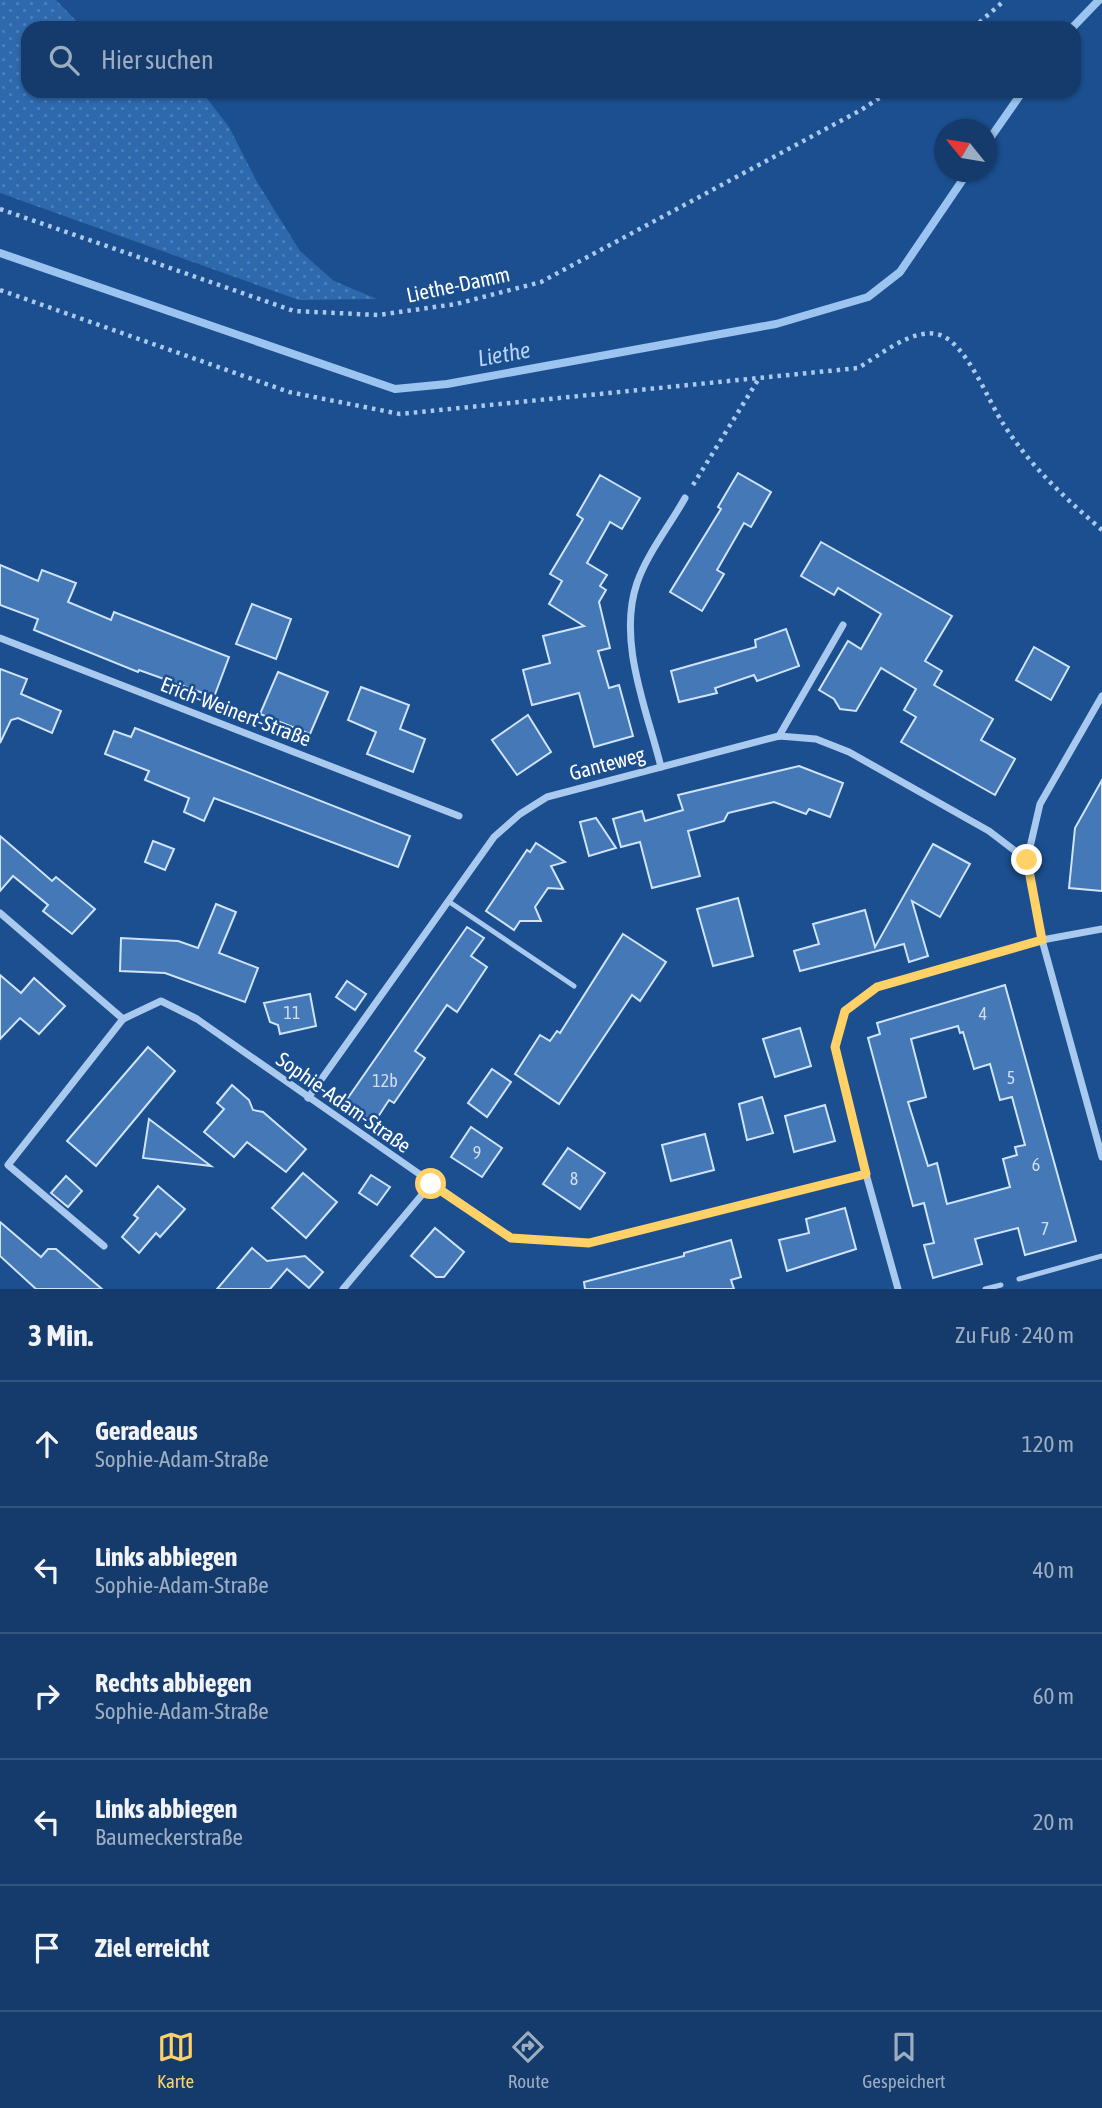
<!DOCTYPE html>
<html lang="de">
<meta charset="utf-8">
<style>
:root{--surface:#143b6b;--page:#214673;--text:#f1f3f6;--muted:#9dadc1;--line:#33557e;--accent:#ffd166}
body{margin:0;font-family:"Asap Condensed",sans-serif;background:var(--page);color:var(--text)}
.compass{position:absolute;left:934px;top:119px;width:63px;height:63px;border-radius:50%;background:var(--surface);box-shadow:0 2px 5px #0004;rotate:300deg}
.stop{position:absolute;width:21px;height:21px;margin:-16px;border:5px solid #ffd166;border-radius:50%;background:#fff}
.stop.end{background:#ffd166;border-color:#fff;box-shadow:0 2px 7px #0008}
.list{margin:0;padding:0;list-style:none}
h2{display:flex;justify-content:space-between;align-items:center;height:91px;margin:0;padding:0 28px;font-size:30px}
h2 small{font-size:23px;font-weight:400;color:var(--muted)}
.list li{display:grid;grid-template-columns:46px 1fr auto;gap:21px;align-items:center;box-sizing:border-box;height:126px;padding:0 28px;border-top:2px solid var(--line)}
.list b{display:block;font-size:26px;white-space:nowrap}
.list p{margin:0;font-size:23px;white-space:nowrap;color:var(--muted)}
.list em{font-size:23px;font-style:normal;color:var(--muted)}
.icon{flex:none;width:38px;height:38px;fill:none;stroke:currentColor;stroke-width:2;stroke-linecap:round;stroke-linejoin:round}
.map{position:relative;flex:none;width:1102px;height:1289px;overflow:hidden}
.search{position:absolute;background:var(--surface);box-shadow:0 2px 5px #0004;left:21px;right:21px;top:21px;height:77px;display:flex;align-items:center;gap:18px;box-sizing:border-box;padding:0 24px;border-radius:21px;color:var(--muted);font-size:26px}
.sheet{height:721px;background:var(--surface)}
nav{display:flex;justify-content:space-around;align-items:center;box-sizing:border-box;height:98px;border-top:2px solid var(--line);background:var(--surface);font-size:19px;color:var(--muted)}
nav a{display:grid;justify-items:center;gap:4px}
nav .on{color:var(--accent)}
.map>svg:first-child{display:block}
.grass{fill:url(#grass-dots)}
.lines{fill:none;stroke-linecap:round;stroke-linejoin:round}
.stream{stroke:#9cc4f0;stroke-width:8}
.building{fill:#4478b7;stroke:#cfe3fa;stroke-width:2;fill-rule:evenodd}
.path{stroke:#a9c9ee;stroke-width:4.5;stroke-dasharray:3.5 5;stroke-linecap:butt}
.lane{stroke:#a9c9ee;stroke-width:5}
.street{stroke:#a9c9ee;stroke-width:7}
.route{stroke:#ffd166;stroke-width:9}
.labels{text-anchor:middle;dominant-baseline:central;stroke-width:5;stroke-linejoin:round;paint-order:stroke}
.number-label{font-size:18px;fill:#d0dded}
.street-label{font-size:21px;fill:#fff;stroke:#1b4f8f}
.water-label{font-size:23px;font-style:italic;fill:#b5d3f5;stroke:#1b4f8f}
</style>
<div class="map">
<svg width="1102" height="1289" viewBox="0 0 1102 1289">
<defs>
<pattern id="grass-dots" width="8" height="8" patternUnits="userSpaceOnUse" patternTransform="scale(1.75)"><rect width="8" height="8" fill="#2e69ad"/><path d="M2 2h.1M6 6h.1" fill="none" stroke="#4d80b9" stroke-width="1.8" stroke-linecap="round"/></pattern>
</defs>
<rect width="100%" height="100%" fill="#1b4f8f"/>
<path class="grass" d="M0 0H56L83 28H28V91L202 92 229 127 257 182 300 251 334 281 377 299 299 300 0 193Z"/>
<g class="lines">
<g class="stream">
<path d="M1072 28 1099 0"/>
<path d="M986 144 1023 91"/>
<path d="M0 253 395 389 447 384 776 324 868 297 900 272 968 172"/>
</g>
</g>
<g class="building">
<path d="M738 473 771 492 751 527 744 523 717 570 724 574 702 611 670 592 721 509 718 507Z"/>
<path d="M600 475 640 498 622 529 610 522 587 563 607 575 600 586 606 590 599 602 610 648 598 651 609 688 619 685 633 736 594 747 579 693 532 705 523 670 550 663 543 636 584 626 549 604 562 581 550 574 583 519 577 515Z"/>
<path d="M821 542 952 616 925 661 942 671 934 685 993 719 981 740 1015 759 995 795 901 742 916 717 904 710 916 689 881 668 856 711 840 709 834 699 819 690 848 641 861 649 881 614 838 588 834 595 801 576Z"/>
<path d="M0 565 38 581 42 570 76 583 68 602 111 620 114 612 229 657 214 697 139 670 138 672 34 630 38 619 0 605Z"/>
<path d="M252 604 291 619 276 659 236 644Z"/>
<path d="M786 629 799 666 757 681 754 675 715 688 717 693 679 702 671 671 756 647 755 640Z"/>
<path d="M1034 647 1069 667 1051 700 1016 680Z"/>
<path d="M0 669 27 679 21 694 61 711 52 733 18 718 11 720 0 743Z"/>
<path d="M278 672 328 692 310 734 260 714Z"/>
<path d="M361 687 409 705 400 729 425 739 413 772 367 754 376 732 348 720Z"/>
<path d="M528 715 551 752 517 775 492 740Z"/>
<path d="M135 728 410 836 398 867 214 798 204 821 184 812 189 798 145 780 149 771 105 754 114 731 131 737Z"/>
<path d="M799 766 843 783 830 817 809 809 806 814 774 802 728 813 724 821 688 831 700 876 652 888 640 842 621 847 613 819 642 811 645 821 683 810 678 795Z"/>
<path d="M1102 780V891L1069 888 1075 828Z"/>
<path d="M596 818 616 848 589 856 580 822Z"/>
<path d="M0 836 52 881 56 877 95 909 72 934 43 911 48 905 13 876 0 891Z"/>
<path d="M153 841 174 849 165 870 145 862Z"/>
<path d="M536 843 565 862 551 866 563 889 548 888 535 907 541 921H520L514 930 486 911 527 850 530 852Z"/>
<path d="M933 844 970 864 940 917 912 901 928 956 909 962 904 944 800 971 794 951 819 944 813 924 865 910 875 947Z"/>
<path d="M738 898 753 956 713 966 697 909Z"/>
<path d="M216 904 236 912 219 953 258 968 245 1002 165 973 120 971 121 938 178 941 198 948Z"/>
<path d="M467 927 484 938 471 956 487 967 457 1012 447 1005 415 1051 425 1058 394 1103 389 1100 372 1126 343 1105Z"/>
<path d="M623 934 666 962 640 1001 632 995 559 1104 515 1074 540 1035 550 1041 557 1031 560 1033Z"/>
<path d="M0 975 21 993 34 978 65 1006 39 1034 20 1018 0 1039Z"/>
<path d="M347 981 366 994 355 1010 336 997Z"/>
<path d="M1005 985 1076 1241 1025 1255 1018 1228 975 1239 982 1264 933 1278 924 1245 934 1243 924 1203 913 1206 868 1038 880 1034 877 1023ZM958 1026 960 1033 963 1032 974 1069 990 1064 1000 1100 1012 1097 1025 1145 1015 1147 1017 1155 1003 1159 1010 1187 947 1204 937 1163 928 1166 908 1102 926 1097 911 1039Z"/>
<path d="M310 994 316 1026 280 1034 278 1025 270 1022 264 1003Z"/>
<path d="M800 1028 811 1066 775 1077 763 1039Z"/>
<path d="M148 1047 175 1071 96 1166 67 1141Z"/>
<path d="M492 1069 511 1082 487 1117 468 1103Z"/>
<path d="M232 1085 249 1100 253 1110 263 1112 306 1149 286 1172 247 1142 234 1157 204 1132 224 1109 217 1103Z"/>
<path d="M762 1097 773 1133 747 1140 739 1104Z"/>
<path d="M825 1105 835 1141 794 1152 785 1116Z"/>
<path d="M149 1119 211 1166 143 1158Z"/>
<path d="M471 1127 502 1148 482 1177 451 1157Z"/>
<path d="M705 1134 714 1170 671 1181 662 1145Z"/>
<path d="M568 1148 605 1173 580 1209 543 1184Z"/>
<path d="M303 1173 337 1202 306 1238 272 1208Z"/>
<path d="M371 1175 390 1187 377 1205 359 1193Z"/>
<path d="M66 1176 82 1191 68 1207 51 1193Z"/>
<path d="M158 1186 185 1209 160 1237 156 1233 139 1253 122 1237 138 1218 134 1215Z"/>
<path d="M845 1208 856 1249 787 1271 779 1240 809 1233 806 1219Z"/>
<path d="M0 1222 41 1257 48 1249H56L102 1289H36L0 1256Z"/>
<path d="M435 1228 464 1252 444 1277H436L411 1256Z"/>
<path d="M731 1240 741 1277 731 1280 734 1289H585L584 1282 684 1256V1253Z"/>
<path d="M252 1248 267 1261 305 1256 323 1272 309 1288 287 1269 270 1289H217Z"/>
</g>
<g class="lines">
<g class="path">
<path d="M973 28 1005 0"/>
<path d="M0 209 294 311 378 315 456 304 541 282 861 110 890 91"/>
<path d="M0 290 289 392 400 414 858 368C879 356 914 326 940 335 967 344 988 401 1004 425 1031 467 1065 498 1102 530"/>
<path d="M693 485 758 380"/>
</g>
<g class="lane">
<path d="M448 901 574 986"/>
<path d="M1019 1279 1102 1256"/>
<path d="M985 1289 1001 1285"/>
</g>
<g class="street">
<path d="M0 638 459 816"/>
<path d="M1102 696 1040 804 1027 860 1042 940 1102 1157"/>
<path d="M779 736 843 625"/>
<path d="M661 767C647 710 617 641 637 583 647 554 670 525 685 498"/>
<path d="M0 913 123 1019 161 1001 197 1019 511 1238 589 1243 866 1174 835 1047 845 1011 877 987 1042 940 1102 929"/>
<path d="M308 1098 494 837 520 814 547 797 779 736 816 739 849 752 989 831 1027 860"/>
<path d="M866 1174 898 1289"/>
<path d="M104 1246 8 1165 123 1019"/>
<path d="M343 1289 431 1184"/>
</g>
</g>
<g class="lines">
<path class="route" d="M431 1184 511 1238 589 1243 866 1174 835 1047 845 1011 877 987 1042 940 1027 860"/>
</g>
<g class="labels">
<g class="number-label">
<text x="292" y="1012">11</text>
<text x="983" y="1013">4</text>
<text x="1011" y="1077">5</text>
<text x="385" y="1080">12b</text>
<text x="477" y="1152">9</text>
<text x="1036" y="1164">6</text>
<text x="574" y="1178">8</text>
<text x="1045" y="1228">7</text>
</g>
<g class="street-label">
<text transform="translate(458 284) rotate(-12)">Liethe-Damm</text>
<text transform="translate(236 711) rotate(21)">Erich-Weinert-Straße</text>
<text transform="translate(607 763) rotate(-15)">Ganteweg</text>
<text transform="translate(344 1102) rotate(35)">Sophie-Adam-Straße</text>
</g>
<g class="water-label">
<text transform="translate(504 354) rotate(-10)">Liethe</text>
</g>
</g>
</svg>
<svg class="compass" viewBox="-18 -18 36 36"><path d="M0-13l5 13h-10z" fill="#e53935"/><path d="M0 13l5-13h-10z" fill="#9dadc1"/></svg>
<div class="stop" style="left:431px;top:1184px"></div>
<div class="stop end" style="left:1027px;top:860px"></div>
<div class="search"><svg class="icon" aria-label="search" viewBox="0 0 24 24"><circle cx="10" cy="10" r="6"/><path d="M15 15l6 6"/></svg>Hier suchen</div>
</div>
<section class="sheet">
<h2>3 Min.<small>Zu Fuß · 240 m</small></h2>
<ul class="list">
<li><svg class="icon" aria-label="ahead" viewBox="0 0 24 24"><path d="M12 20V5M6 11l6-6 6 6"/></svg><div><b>Geradeaus</b><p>Sophie-Adam-Straße</p></div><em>120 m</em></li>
<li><svg class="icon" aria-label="left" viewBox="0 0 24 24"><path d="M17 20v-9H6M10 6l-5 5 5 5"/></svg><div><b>Links abbiegen</b><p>Sophie-Adam-Straße</p></div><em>40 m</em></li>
<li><svg class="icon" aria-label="right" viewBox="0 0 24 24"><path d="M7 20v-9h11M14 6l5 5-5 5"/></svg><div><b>Rechts abbiegen</b><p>Sophie-Adam-Straße</p></div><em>60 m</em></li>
<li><svg class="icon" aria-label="left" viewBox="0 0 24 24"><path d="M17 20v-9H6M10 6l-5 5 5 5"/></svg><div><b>Links abbiegen</b><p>Baumeckerstraße</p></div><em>20 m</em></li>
<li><svg class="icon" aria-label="arrive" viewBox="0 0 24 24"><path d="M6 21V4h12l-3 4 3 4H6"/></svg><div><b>Ziel erreicht</b></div></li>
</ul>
</section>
<nav>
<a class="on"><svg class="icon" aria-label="map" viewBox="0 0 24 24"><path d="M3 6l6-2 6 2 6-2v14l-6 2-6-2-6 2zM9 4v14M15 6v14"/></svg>Karte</a>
<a><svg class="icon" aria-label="directions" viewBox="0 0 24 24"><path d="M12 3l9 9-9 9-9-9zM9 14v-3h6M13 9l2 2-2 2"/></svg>Route</a>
<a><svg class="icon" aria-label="saved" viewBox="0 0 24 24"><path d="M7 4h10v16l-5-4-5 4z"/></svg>Gespeichert</a>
</nav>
